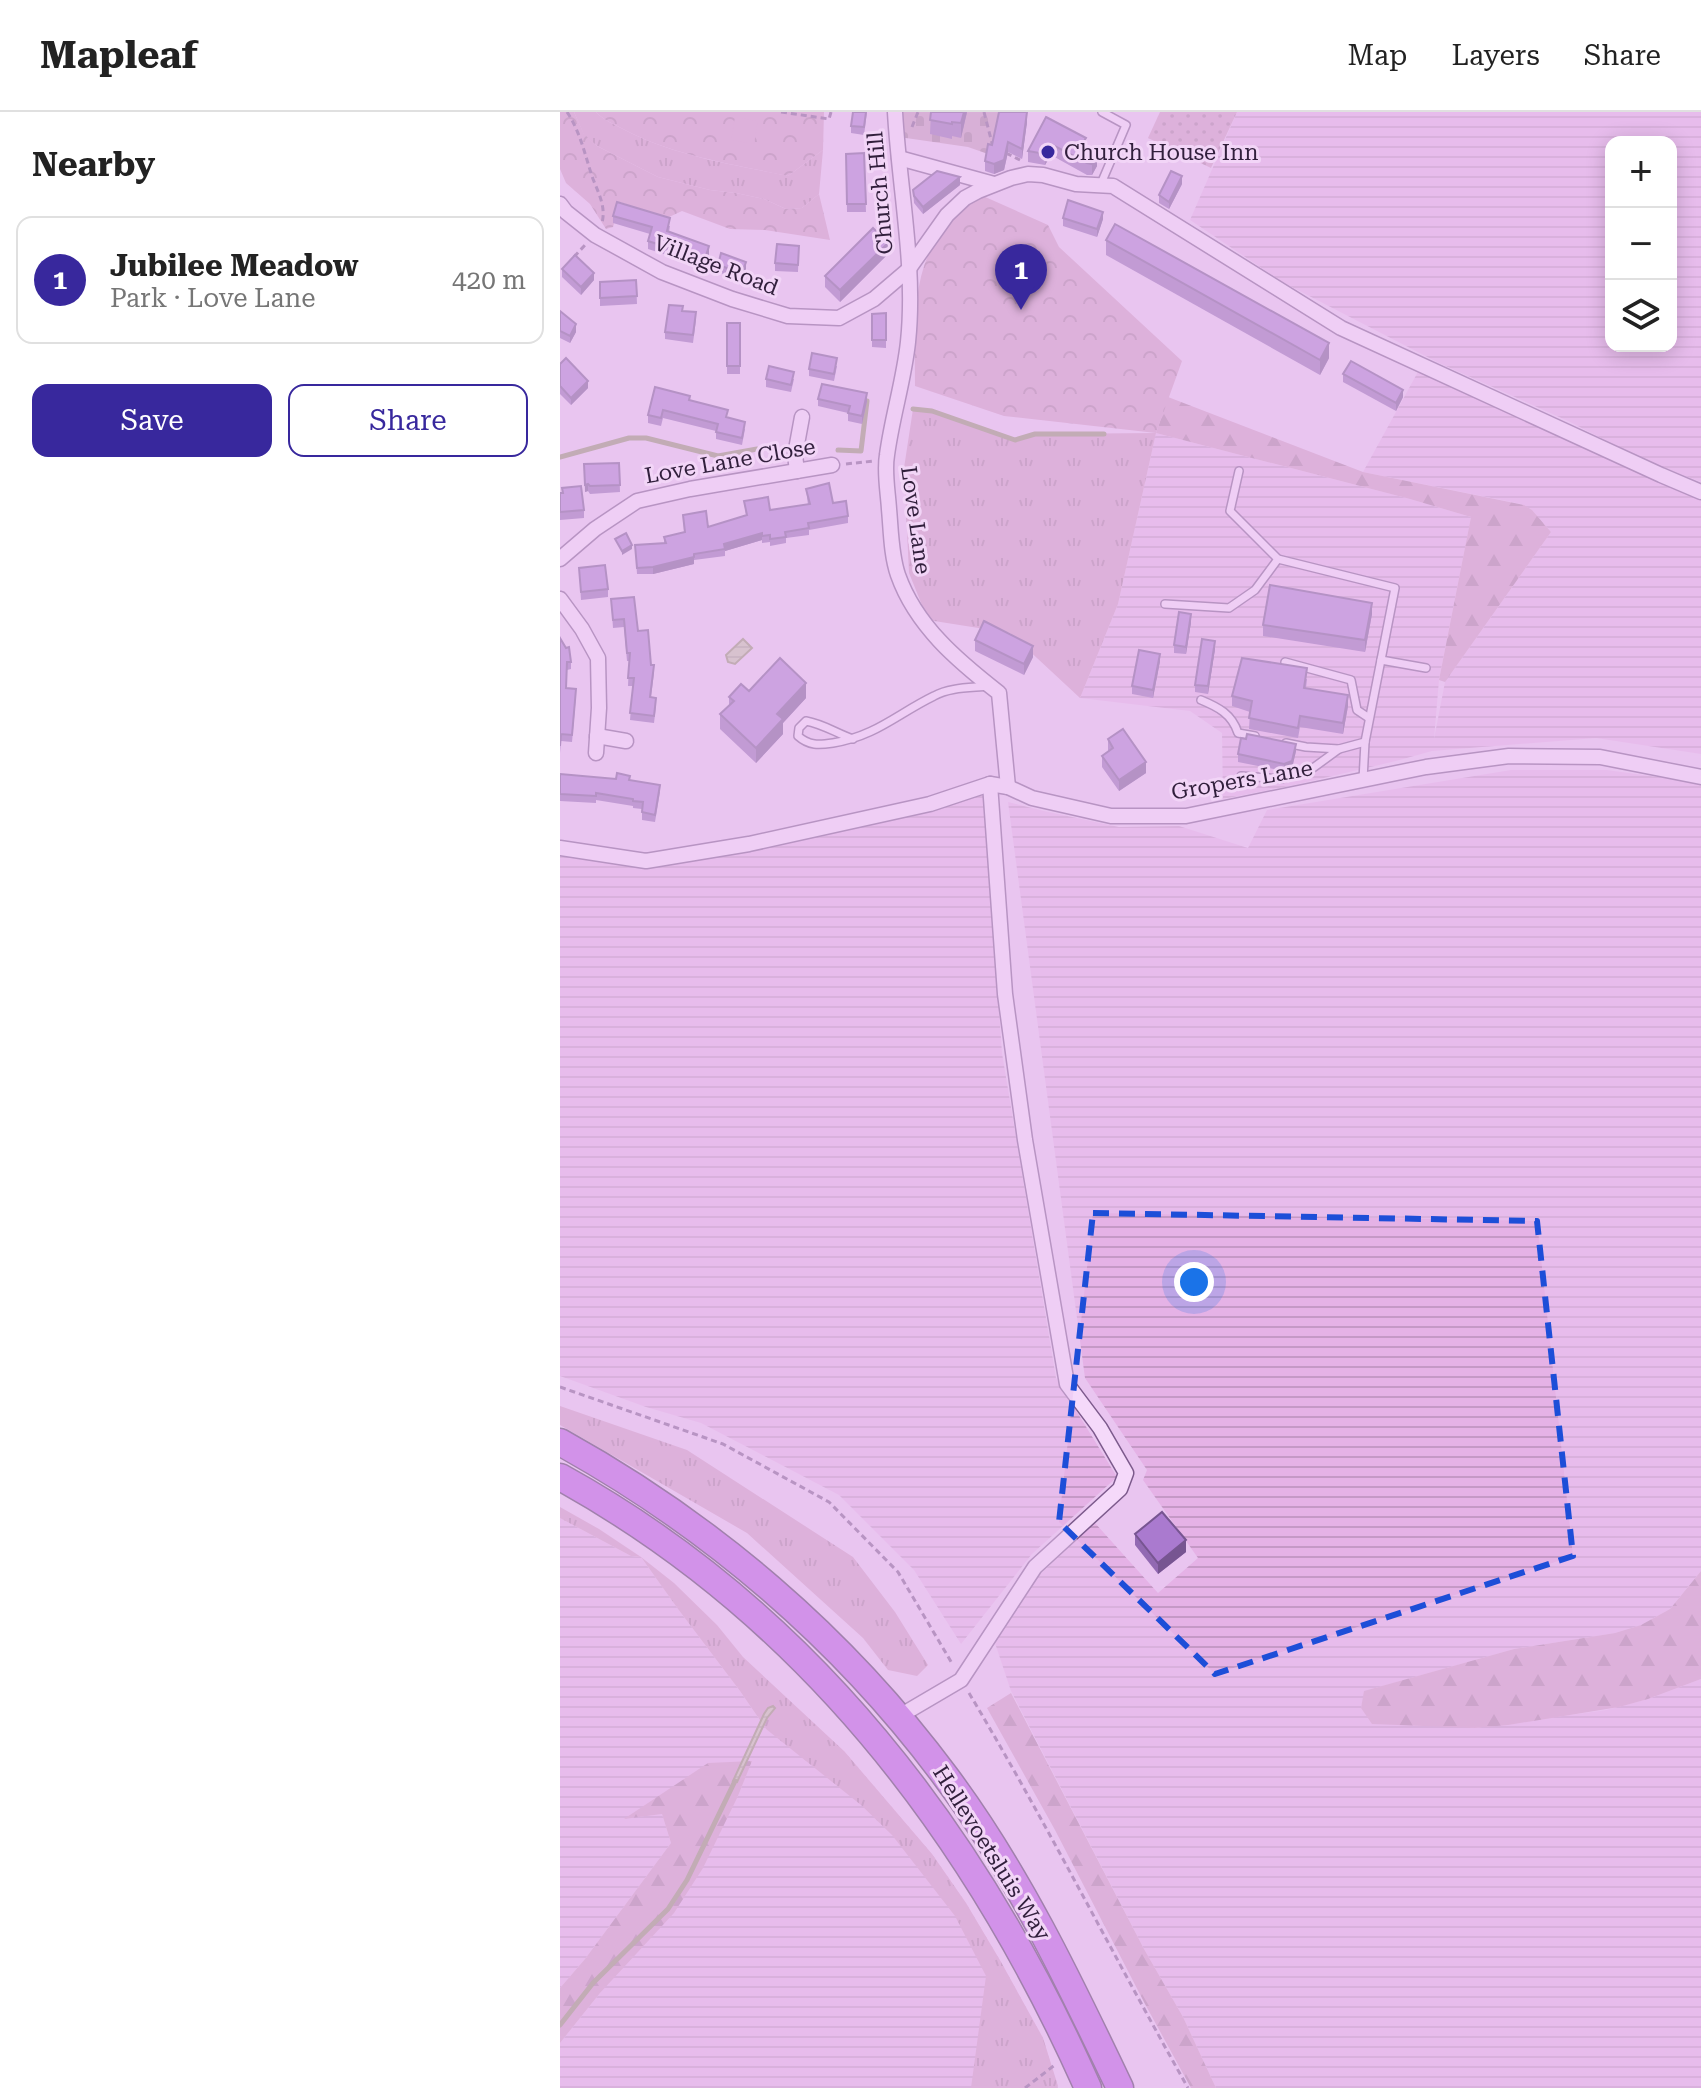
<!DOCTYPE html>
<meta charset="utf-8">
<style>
:root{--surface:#fff;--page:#f6f6f6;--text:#222;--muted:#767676;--line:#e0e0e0;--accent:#38289d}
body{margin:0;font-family:"Roboto Serif",serif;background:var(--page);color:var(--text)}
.controls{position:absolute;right:24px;top:24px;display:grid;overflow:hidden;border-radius:16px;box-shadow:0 4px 20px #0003}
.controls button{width:72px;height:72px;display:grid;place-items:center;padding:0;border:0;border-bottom:2px solid var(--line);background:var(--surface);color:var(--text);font:40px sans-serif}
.you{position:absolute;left:634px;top:1170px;width:28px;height:28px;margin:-20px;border:6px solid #fff;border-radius:50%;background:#1a73e8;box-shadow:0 0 0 12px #1a73e833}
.badge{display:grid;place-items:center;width:52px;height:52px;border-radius:50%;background:var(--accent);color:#fff;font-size:26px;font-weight:700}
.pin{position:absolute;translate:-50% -66px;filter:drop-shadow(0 2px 4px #0008)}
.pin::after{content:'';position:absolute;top:42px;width:28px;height:24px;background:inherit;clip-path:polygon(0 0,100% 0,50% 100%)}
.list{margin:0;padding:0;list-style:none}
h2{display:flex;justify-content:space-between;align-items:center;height:104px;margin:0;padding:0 32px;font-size:34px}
h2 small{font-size:26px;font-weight:400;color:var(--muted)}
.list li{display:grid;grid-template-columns:52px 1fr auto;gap:24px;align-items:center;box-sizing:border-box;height:128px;margin:0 16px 16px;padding:0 16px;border:2px solid var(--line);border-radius:16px}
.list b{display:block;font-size:30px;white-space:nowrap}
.list p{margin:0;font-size:26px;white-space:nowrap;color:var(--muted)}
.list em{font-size:26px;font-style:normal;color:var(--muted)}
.actions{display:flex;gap:16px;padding:24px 32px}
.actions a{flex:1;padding:18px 0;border:2px solid var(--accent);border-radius:16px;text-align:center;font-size:28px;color:var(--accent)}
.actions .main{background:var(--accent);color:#fff}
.icon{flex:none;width:44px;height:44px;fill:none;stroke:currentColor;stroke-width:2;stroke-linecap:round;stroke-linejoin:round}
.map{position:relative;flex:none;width:1141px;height:1976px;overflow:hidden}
header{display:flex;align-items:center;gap:48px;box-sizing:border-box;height:112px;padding:0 40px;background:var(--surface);border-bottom:2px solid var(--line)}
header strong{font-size:38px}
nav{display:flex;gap:44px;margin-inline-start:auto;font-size:28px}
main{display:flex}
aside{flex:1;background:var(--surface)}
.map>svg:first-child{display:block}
.farmland{fill:url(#farmland-rules);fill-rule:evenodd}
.grass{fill:url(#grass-tufts)}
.forest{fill:url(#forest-firs)}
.cemetery{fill:url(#cemetery-stones)}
.park{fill:url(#park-crowns)}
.garden{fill:url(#garden-dots)}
.pitch{fill:#cf99c1}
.water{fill:url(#water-rules);stroke:#928e6d;stroke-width:2}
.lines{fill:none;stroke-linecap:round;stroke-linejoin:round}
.stream{stroke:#928e6d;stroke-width:5}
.lane-casing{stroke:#7c5a8c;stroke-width:10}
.street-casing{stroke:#7c5a8c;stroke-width:17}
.highway-casing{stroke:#492f5a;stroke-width:29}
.path{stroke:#7c5a8c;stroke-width:3;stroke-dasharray:6 4;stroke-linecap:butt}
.lane{stroke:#f5d9fa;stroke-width:7}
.street{stroke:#f5d9fa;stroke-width:14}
.highway{stroke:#b754e1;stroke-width:26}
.wall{fill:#9269b2}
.shaded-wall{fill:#775591}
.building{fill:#aa7acf;stroke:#775591;stroke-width:2}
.marked{fill:none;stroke:#1d4ed8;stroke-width:6;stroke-dasharray:16 10;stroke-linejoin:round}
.poi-dot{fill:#38289d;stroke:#f2d5f7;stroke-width:3}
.labels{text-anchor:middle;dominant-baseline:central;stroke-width:6;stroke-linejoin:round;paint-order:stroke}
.poi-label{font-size:22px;fill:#311f3c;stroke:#f2d5f7;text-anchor:start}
.street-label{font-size:22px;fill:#311f3c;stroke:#f2d5f7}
</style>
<header>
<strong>Mapleaf</strong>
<nav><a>Map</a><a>Layers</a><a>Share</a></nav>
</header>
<main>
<aside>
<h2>Nearby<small></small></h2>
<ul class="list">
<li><span class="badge">1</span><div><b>Jubilee Meadow</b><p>Park · Love Lane</p></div><em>420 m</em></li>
</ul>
<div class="actions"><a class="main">Save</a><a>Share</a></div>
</aside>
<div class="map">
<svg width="1141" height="1976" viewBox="0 0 1141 1976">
<defs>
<pattern id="farmland-rules" width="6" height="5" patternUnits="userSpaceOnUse" patternTransform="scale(2)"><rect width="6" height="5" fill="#e5b2e6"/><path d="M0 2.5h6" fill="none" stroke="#c599c6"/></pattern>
<pattern id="grass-tufts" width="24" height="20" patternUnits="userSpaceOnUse" patternTransform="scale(2)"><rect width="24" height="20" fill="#cf99c1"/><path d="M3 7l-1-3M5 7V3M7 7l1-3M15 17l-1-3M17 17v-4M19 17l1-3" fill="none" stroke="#a97c9e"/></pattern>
<pattern id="forest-firs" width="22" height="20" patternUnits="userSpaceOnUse" patternTransform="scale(2)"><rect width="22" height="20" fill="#cf99c1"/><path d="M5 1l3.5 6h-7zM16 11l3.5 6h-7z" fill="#a97c9e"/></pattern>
<pattern id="cemetery-stones" width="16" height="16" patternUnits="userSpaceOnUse" patternTransform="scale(2)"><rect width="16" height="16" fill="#c498b8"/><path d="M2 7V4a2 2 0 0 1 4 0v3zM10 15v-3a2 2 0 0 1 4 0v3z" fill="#a07b97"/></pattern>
<pattern id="park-crowns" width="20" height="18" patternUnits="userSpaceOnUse" patternTransform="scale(2)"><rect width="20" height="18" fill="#cf99c1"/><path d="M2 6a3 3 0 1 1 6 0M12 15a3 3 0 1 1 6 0" fill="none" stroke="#a97c9e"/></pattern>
<pattern id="garden-dots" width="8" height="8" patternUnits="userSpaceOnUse" patternTransform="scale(2)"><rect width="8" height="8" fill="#cf99c1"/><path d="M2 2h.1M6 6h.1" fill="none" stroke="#a97c9e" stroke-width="1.8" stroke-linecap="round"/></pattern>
<pattern id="water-rules" width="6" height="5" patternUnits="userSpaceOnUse" patternTransform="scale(2)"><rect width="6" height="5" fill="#c3bfa7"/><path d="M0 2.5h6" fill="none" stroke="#a8a491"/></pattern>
</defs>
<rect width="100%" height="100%" fill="#e9c5f0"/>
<g class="farmland">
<path d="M677 0H1141V370L1082 347 1008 309 879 251 724 171 630 108ZM1051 30H1111V234H1051Z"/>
<path d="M859 258 1141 384V642L1036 626 872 639 836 649 734 673 663 687 662 621 630 599 520 586 558 492 596 321 850 387 911 405 879 568 874 627 885 570 991 420 972 398 961 392 803 360Z"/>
<path d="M951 658H1047L1141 671V1459L1110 1497 1081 1513 1055 1521 954 1537 805 1579 801 1596 915 1616 1046 1598 1088 1587 1141 1567V1976H656L623 1905 584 1837 451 1579 435 1531 478 1464 535 1411 598 1481 638 1446 583 1368 587 1358 525 1266 448 690 484 699 559 715 619 714 688 736 707 698Z"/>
<path d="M424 683 442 941 496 1266 557 1365 472 1442 401 1532 354 1458 279 1383 141 1311 86 1295 0 1264V744L89 755Z"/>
<path d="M0 1406 71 1444 81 1445 118 1497 180 1579 206 1617 284 1639 372 1742 406 1791 441 1850 483 1926 498 1976H0V1931L40 1881 178 1684 191 1650 67 1706 102 1702 111 1731 25 1847 0 1876Z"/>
</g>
<g class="grass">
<path d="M14 0H36C43 8 54 12 63 17 114 44 171 52 228 64L263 38 259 82 242 96 226 97 204 87 176 81 150 78 98 65 37 34 24 23Z"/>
<path d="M353 297 372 299 455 328 475 322 596 321 558 492 520 586 450 521 368 508 349 461 344 356Z"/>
<path d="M0 1294 127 1338 293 1445 335 1500 368 1553 357 1564 328 1558 303 1526 187 1421 0 1313Z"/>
<path d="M0 1395 39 1417 81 1445 114 1471 157 1513 183 1545 284 1639 372 1742 406 1791 441 1850 483 1926 498 1974 496 1976H411L426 1864 395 1804 332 1723 301 1693 206 1617 180 1579 118 1497 81 1445 71 1444 0 1406Z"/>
</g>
<g class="forest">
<path d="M608 285 803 360 964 393 972 398 991 420 885 570 879 568 911 405 850 387 596 321Z"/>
<path d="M1141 1459V1567L1088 1587 1059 1595 948 1613 915 1616 812 1612 801 1596 804 1579 954 1537 1055 1521 1081 1513 1110 1497Z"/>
<path d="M451 1581 584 1837 623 1905 656 1976H631L585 1892 495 1718 427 1596Z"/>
<path d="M192 1649 178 1684 143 1756 114 1801 40 1881 0 1931V1876L25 1847 111 1731 102 1702 64 1707 148 1651Z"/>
</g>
<path class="cemetery" d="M339 0H441L434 34 428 42 408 35 339 25Z"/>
<g class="park">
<path d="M0 0H14L24 22 37 34 98 65 150 78 176 81 204 87 226 97 242 96 259 82 270 128 205 118 170 117 122 99 107 106 60 90 53 115 46 117 30 92 6 71 0 57Z"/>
<path d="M36 0H264L263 38 228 64C172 52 114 44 63 17 54 12 43 8 36 0Z"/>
<path d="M423 84 488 113 499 135 622 249 596 321 444 304 355 274C355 210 348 144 401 97 407 91 416 88 423 84Z"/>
</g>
<path class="garden" d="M600 0H677L651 56 588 26Z"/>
<path class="pitch" d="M175 5 198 9 194 32 171 28Z"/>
<g class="water">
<path d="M183 527 192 536 175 552 168 550 166 543Z"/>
<path d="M213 1594 215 1596 207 1606 177 1670 173 1669 204 1602 208 1596Z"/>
</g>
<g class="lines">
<g class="stream">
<path d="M353 297 372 299 455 328 475 322H544"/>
<path d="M278 338 301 339 307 289"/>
<path d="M0 345 69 326H86L158 344 197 337"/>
<path d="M0 1913 33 1871 108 1797 127 1768 175 1669"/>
</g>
<g class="lane-casing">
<g id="lane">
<path d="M540 74 566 13 542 0"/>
<path d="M679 359 670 399 718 447 835 476 805 630 803 668"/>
<path d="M605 492 669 496 695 478 718 447"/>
<path d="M821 548 866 556"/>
<path d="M725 550 791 568 797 598 809 606"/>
<path d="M641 588C658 595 672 602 678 621L695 624"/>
<path d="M293 627C276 621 263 612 246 609L239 616 238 624C249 634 259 633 273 631 316 624 337 602 374 584 390 575 411 576 429 574"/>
<path d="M726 631 746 635 779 637"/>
<path d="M681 664 721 667 753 656 779 637 805 630"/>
</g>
</g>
<g class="street-casing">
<g id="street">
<path d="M335 0C339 75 356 154 348 230 344 268 332 305 327 343 324 360 328 380 329 397 331 418 331 443 338 463 356 514 398 549 439 581L448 675"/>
<path d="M339 46 434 72"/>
<path d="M0 92 6 100 35 123 102 160 172 187 228 204 279 206 314 187 348 158 387 103 405 86 418 79 451 66 468 62 483 63 516 72 553 74 781 216 1101 363 1141 380"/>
<path d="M237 359 235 343 242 305"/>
<path d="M0 447 35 417 77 389 130 377 272 353"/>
<path d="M0 487 22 517 38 546 39 596 36 641"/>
<path d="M37 624 66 629"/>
<path d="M0 736 86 749 189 732 370 692 430 672 448 675 472 686 551 704H626L866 655 949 644 1040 645 1141 665"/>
<path d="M338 1605 401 1568 475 1455 560 1377 566 1361 540 1316 507 1272 465 1028 445 882 430 672"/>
</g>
</g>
<g class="highway-casing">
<g id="highway">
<path d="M0 1330C150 1413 283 1526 386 1665 457 1760 509 1869 560 1976"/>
<path d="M0 1365C247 1501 415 1722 528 1976"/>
</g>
</g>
<g class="path">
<path d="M7 0C21 21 25 44 33 67 39 82 46 95 42 111"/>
<path d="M221 0 269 7 271 0"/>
<path d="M424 0 433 35"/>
<path d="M352 15 358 0"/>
<path d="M446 41 460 48"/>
<path d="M14 145 25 133"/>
<path d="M286 352 314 349"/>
<path d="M0 1275 163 1332 269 1390 338 1460 393 1553"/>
<path d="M409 1581C486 1710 554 1845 628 1976"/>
<path d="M465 1976 496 1952"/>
</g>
<use href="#lane" class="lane"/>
<use href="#street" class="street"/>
<use href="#highway" class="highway"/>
</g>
<g class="wall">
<path d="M307 0 304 23 291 21V14Z"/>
<path d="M371 0H407L401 26 392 24V27L370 22Z"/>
<path d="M486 5 526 36 537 54 532 63H527L491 43 485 53 468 50V39Z"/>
<path d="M467 10 462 47 448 40 444 58 434 62 425 59V49L432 33Z"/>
<path d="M304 41 306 100H287L286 42Z"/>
<path d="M622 72 609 97 599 91V83Z"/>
<path d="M400 73 363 102 354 91 353 78Z"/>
<path d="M53 104 110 114 109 120 149 142 145 155 88 137V129L90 122 53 111Z"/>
<path d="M503 106 543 107 537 125 503 114Z"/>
<path d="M546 128 769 246 760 263 546 143Z"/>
<path d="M239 134 238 160 215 159V151Z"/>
<path d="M328 142 280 190 265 175V164Z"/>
<path d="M158 153 186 157 182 169 158 160Z"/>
<path d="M2 157 34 168 21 183 2 165Z"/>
<path d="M76 168 77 192 40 194V170Z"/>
<path d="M0 199 16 220 10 231 0 226Z"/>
<path d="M123 199 136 208 133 231 105 227V220Z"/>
<path d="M326 201V236L312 235V202Z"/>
<rect x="167" y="211" width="13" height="51"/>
<path d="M0 252 28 276 11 293 0 282Z"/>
<path d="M277 254 274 269 249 264V257Z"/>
<path d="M783 262 843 285 836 299 783 270Z"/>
<path d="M206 267H234L231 280 206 275Z"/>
<path d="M258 287 307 289 302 312 288 309V301L258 294Z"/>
<path d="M130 288 168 306 185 317 182 333 156 327V319L103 306 101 314 88 311V303Z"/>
<path d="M59 351 60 380 30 382 28 379 25 380 24 352Z"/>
<path d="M246 377 273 391 288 404V411L249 418V423L226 426V431L210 434V430L202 431V428L165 439V444L134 448V452L93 462H77L75 433 104 431V425L124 420 123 403 148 415 186 403 184 389 210 398 248 393Z"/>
<path d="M0 381 24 398V406L0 408Z"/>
<path d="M19 456 48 477V485L21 488Z"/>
<path d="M51 487 78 519 94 561 91 585 96 594 94 611 70 608 73 574H68L69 549H67L64 515 53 516Z"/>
<path d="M812 502 805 540 703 524V513Z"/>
<path d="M631 510 626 542 614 541V533Z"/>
<path d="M0 526 11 550V557L7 558 6 576 16 584 12 630 1 629 0 641Z"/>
<path d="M415 528 473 545 464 563 415 539Z"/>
<path d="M655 537 648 582 635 580V573Z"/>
<path d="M600 549 593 586 572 582V574Z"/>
<path d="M747 567 746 576 788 594 783 622 740 615 738 626 689 617 690 600 672 594V584Z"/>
<path d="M189 579 246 586 223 611V622L196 651 160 617V602L169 593V585Z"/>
<path d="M548 627 586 661 559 679 542 655V644L548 639Z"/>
<path d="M736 639 732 656 724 659 678 650V642Z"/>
<path d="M0 662 70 668 100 680 95 710 82 708V697L73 696V694L36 688V691L0 689Z"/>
<path d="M575 1422 626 1440 598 1462 575 1433Z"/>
</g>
<g class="shaded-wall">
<path d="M404 0H407L401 26V11Z"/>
<path d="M467 0V10L462 47V37Z"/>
<path d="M448 30V40L444 58 434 62V52Z"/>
<path d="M491 32V43L485 53V42Z"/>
<path d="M537 42V54L532 63V52Z"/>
<path d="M622 64V72L609 97V90Z"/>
<path d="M400 65V73L363 102V95Z"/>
<path d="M543 100V107L537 125V117Z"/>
<path d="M328 131V142L280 190V178Z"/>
<path d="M149 134V142L145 155V147Z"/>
<path d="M186 150V157L182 169V161Z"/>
<path d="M34 161V168L21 183V175Z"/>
<path d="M16 212V220L10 231V224Z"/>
<path d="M769 231V246L760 263V248Z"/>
<path d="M28 269V276L11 293V286Z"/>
<path d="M843 278V285L836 299V291Z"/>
<path d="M307 281V289L302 312V304Z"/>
<path d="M28 372V379L25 380V373Z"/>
<path d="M202 421V428L165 439 164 432Z"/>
<path d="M72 433V437L62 443V439Z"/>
<path d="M134 445V452L93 462V455Z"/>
<path d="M812 491V502L805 540V528Z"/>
<path d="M631 502V510L626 542V535Z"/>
<path d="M655 529V537L648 582V574Z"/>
<path d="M473 534V545L464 563V552Z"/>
<path d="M600 542V549L593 586V578Z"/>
<path d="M246 571V586L223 611V622L196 651V636L217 602Z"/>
<path d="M788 583V594L783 622V611Z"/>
<path d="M736 632V639L732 656 724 659V652Z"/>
<path d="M586 650V661L559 679V668Z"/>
<path d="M626 1428V1440L598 1462V1451Z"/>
</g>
<g class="building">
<path d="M293 0H306L304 15 291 14Z"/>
<path d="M371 0H404L401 11 392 10V12L370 8Z"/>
<path d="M439 0H467L462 37 448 30 444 48 434 52 425 49 428 32 432 33Z"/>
<path d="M486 5 526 26 521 34 537 42 532 52 527 51 491 32 485 42 468 39Z"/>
<path d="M304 41 306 92H287L286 42Z"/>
<path d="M377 59 400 65 363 95 354 84 353 78Z"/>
<path d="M611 59 622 64 609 90 599 83Z"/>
<path d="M508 88 543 100 537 117 503 106Z"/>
<path d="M57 90 110 106 107 119 149 134 145 147 88 129 92 115 53 104Z"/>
<path d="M555 112 769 231 760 248 546 128Z"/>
<path d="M313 116 328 131 280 178 265 164Z"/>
<path d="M217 132 239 134 238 153 215 151Z"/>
<path d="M161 141 186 150 182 161 158 153Z"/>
<path d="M15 143 34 161 21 175 2 157Z"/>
<path d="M76 168 77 184 40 186V170Z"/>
<path d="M109 193 123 194 122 199 136 200 133 223 105 220Z"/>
<path d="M0 199 16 212 10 224 0 219Z"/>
<path d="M326 201V228H312V202Z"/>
<rect x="167" y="211" width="13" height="43"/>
<path d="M252 241 277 246 274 262 249 257Z"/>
<path d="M6 246 28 269 11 286 0 274V252Z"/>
<path d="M791 249 843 278 836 291 783 262Z"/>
<path d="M209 254 234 260 231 273 206 267Z"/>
<path d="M262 272 307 281 302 304 288 301 290 294 258 287Z"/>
<path d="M95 275 130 284 129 288 168 298 166 305 185 310 182 326 156 320 158 312 103 298 101 306 88 303Z"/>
<path d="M59 351 60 373 30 374 28 372 25 373 24 352Z"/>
<path d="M269 371 273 391 286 389 288 404 248 411 249 416 225 420 226 425 210 427V423L202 424V421L164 432 165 437 134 442V445L93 455 77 456 75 433 106 431 104 425 125 420 123 403 146 399 148 415 187 403 184 389 208 385 210 398 250 392 246 377Z"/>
<path d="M21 374 24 398 0 400V381H3L2 376Z"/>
<path d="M66 421 72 433 62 439 55 427Z"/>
<path d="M45 453 48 477 21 480 19 456Z"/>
<path d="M710 473 812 491 805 528 703 513Z"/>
<path d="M74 485 78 519 88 518 91 553H94L90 585 96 586 94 604 70 601 74 566H68L70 541H67L64 507 53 508 51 487Z"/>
<path d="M619 500 631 502 626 535 614 533Z"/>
<path d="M424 509 473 534 464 552 415 528Z"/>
<path d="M0 526 6 536 9 535 11 550H7L6 576 16 577 12 623 1 622 0 634Z"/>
<path d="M642 527 655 529 648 574 635 573Z"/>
<path d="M579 538 600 542 593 578 572 574Z"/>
<path d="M220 546 246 571 217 602 223 607 196 636 160 602 174 589 169 585 181 572 189 579Z"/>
<path d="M682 546 747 556 744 576 788 583 783 611 740 604 738 616 689 606 692 589 672 584Z"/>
<path d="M563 617 586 650 559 668 542 644 553 636 548 627Z"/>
<path d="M687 622 736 632 732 649 724 652 678 642 681 626 686 627Z"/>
<path d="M57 661 70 664 69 668 100 673 95 703 82 700 83 690 73 689V687L36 681V684L0 682V662L56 667Z"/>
<path d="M602 1400 626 1428 598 1451 575 1422Z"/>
</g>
<path d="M0 0H1141V1976H0ZM533 1101 977 1109 1013 1444 655 1562 499 1410Z" fill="#e9c5f0" fill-opacity=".55" fill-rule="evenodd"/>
<path class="marked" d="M533 1101 977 1109 1013 1444 655 1562 499 1410Z"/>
<circle class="poi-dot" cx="488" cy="40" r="8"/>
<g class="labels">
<g class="poi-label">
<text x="504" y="40">Church House Inn</text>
</g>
<g class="street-label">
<text transform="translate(320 81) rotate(-95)">Church Hill</text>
<text transform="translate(156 153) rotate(21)">Village Road</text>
<text transform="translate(170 349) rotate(-10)">Love Lane Close</text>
<text transform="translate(356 408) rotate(82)">Love Lane</text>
<text transform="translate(682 668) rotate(-10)">Gropers Lane</text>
<text transform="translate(432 1741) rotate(58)">Hellevoetsluis Way</text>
</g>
</g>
</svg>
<div class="controls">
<button>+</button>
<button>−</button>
<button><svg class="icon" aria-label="layers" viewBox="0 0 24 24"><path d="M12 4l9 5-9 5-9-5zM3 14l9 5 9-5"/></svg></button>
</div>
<div class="you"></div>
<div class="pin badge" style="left:461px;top:198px">1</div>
</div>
</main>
